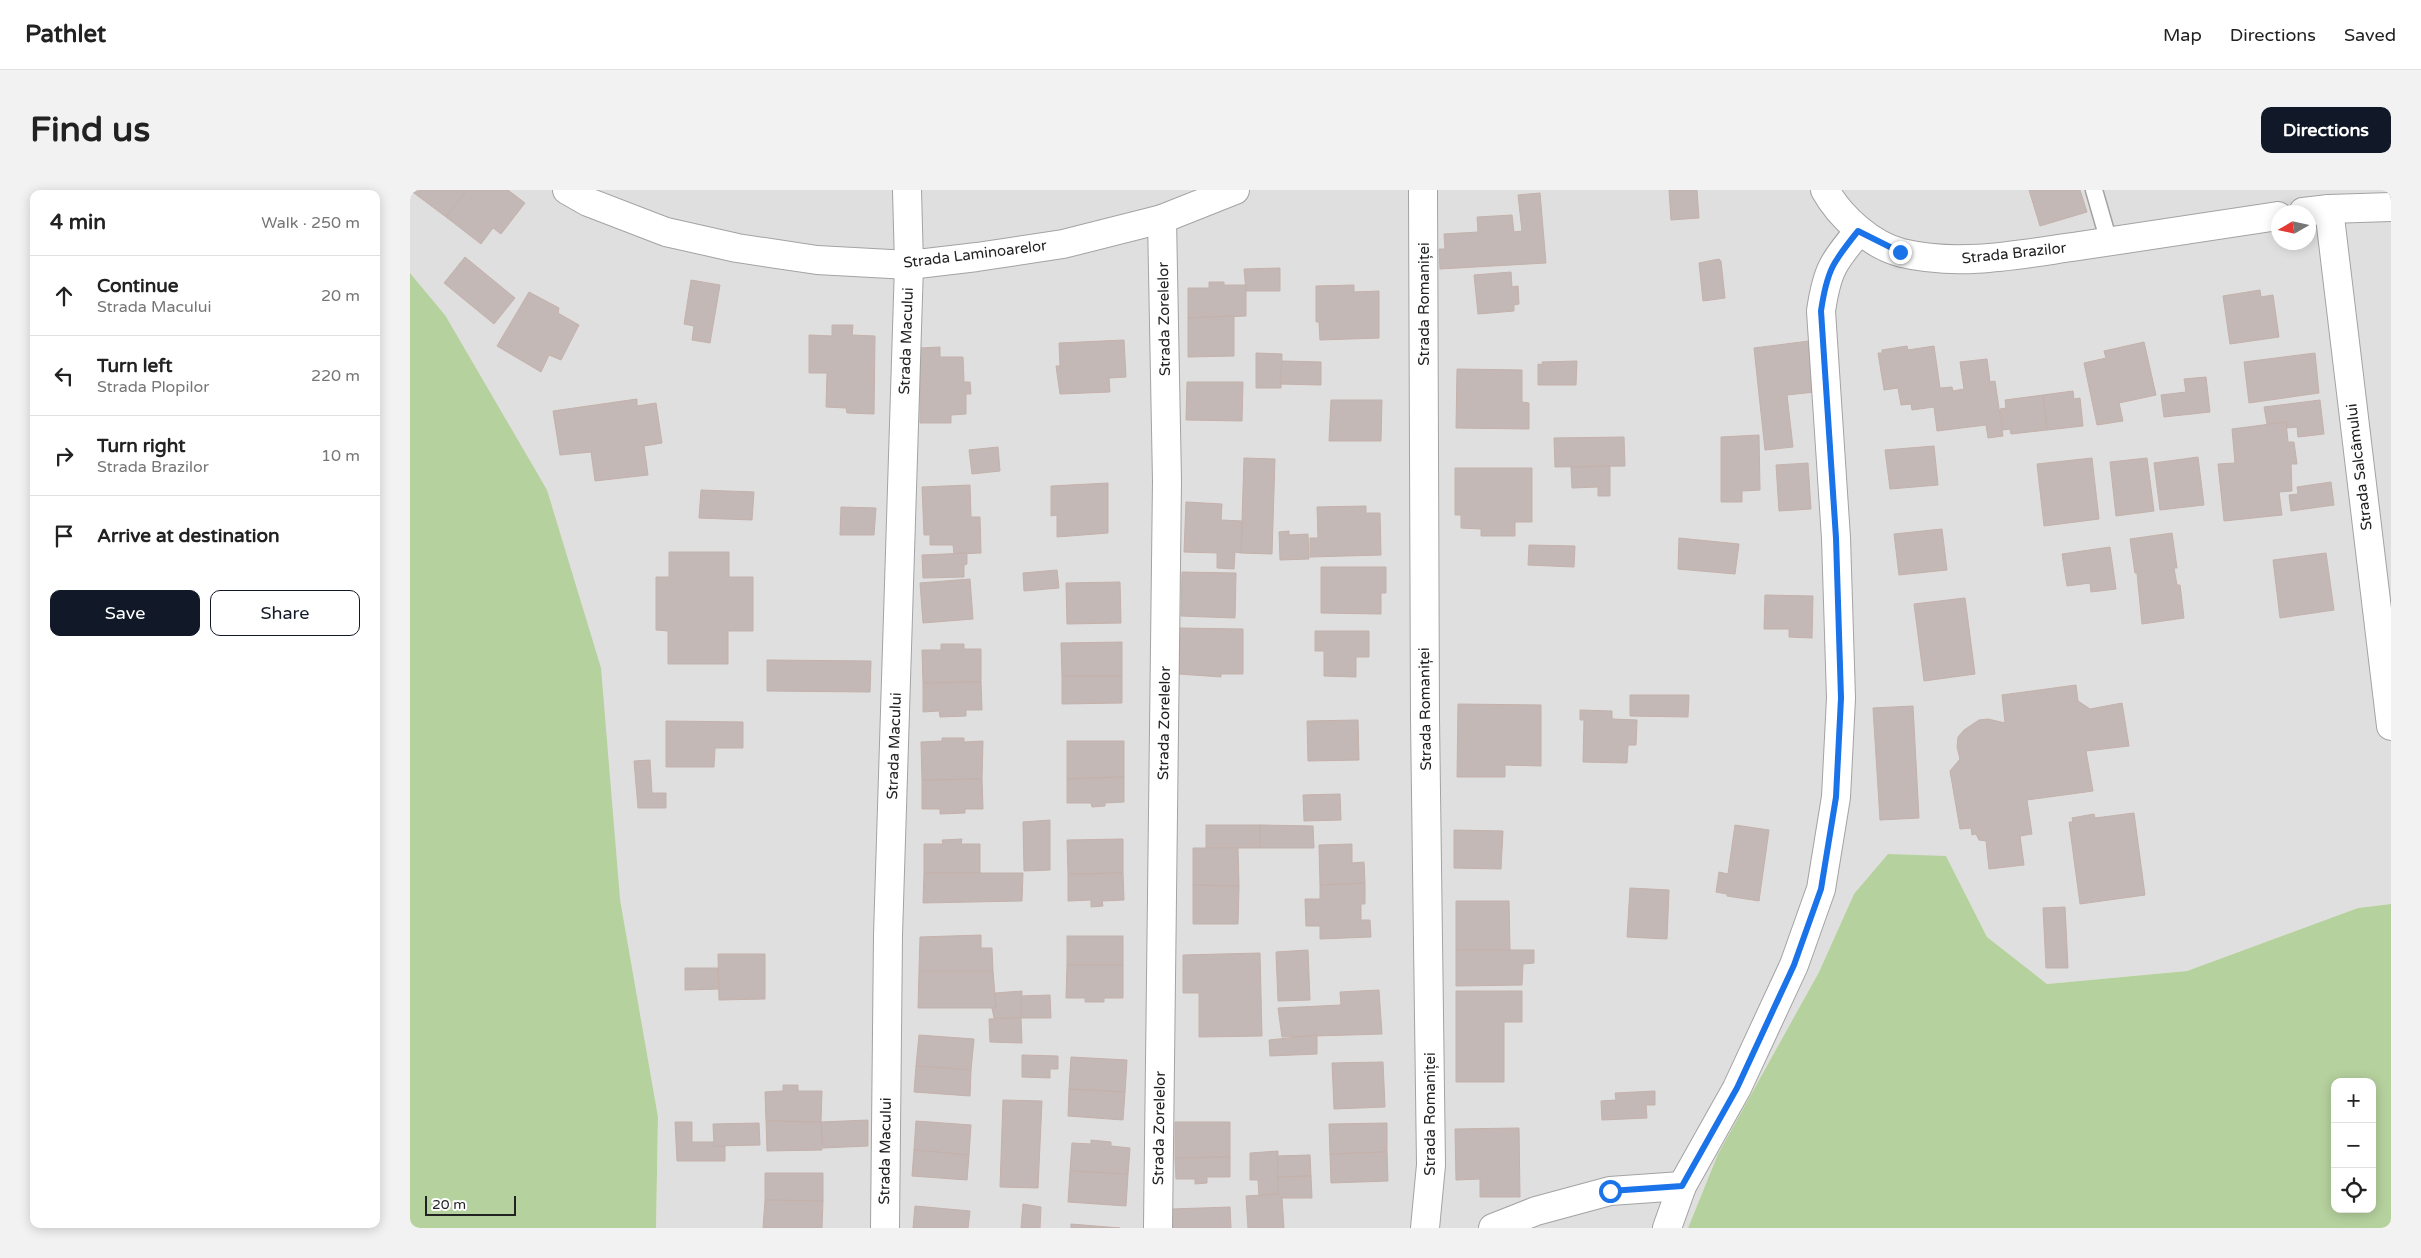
<!DOCTYPE html>
<meta charset="utf-8">
<style>
:root{--surface:#fff;--page:#f2f2f2;--text:#222;--muted:#767676;--line:#e0e0e0;--accent:#111827}
body{margin:0;font-family:"Varela Round",sans-serif;background:var(--page);color:var(--text)}
.controls{position:absolute;right:15px;bottom:15px;display:grid;overflow:hidden;border-radius:10px;box-shadow:0 2px 12px #0003}
.controls button{width:45px;height:45px;display:grid;place-items:center;padding:0;border:0;border-bottom:1px solid var(--line);background:var(--surface);color:var(--text);font:25px sans-serif}
.compass{position:absolute;left:1861px;top:15px;width:45px;height:45px;border-radius:50%;background:var(--surface);box-shadow:0 2px 12px #0003;rotate:261deg}
.scale{position:absolute;left:15px;bottom:12px;width:91px;box-sizing:border-box;padding-left:5px;border:2px solid #222;border-top:0;font-size:14px;line-height:18px;white-space:nowrap;color:#222;-webkit-text-stroke:4px #fff;paint-order:stroke}
.stop{position:absolute;width:15px;height:15px;margin:-11px;border:4px solid #1a73e8;border-radius:50%;background:#fff}
.stop.end{background:#1a73e8;border-color:#fff;box-shadow:0 1px 5px #0008}
.list{margin:0;padding:0;list-style:none}
h2{display:flex;justify-content:space-between;align-items:center;height:65px;margin:0;padding:0 20px;font-size:21px}
h2 small{font-size:16px;font-weight:400;color:var(--muted)}
.list li{display:grid;grid-template-columns:32px 1fr auto;gap:15px;align-items:center;box-sizing:border-box;height:80px;padding:0 20px;border-top:1px solid var(--line)}
.list b{display:block;font-size:19px;white-space:nowrap}
.list p{margin:0;font-size:16px;white-space:nowrap;color:var(--muted)}
.list em{font-size:16px;font-style:normal;color:var(--muted)}
.actions{display:flex;gap:10px;padding:15px 20px}
.actions a{flex:1;padding:11px 0;border:1px solid var(--accent);border-radius:10px;text-align:center;font-size:18px;color:var(--accent)}
.actions .main{background:var(--accent);color:#fff}
.icon{flex:none;width:28px;height:28px;fill:none;stroke:currentColor;stroke-width:2;stroke-linecap:round;stroke-linejoin:round}
.map{position:relative;flex:none;width:1981px;height:1038px;overflow:hidden;border-radius:10px}
header{display:flex;align-items:center;gap:30px;box-sizing:border-box;height:70px;padding:0 25px;background:var(--surface);border-bottom:1px solid var(--line)}
header strong{font-size:24px}
nav{display:flex;gap:28px;margin-inline-start:auto;font-size:18px}
.intro{display:flex;align-items:center;justify-content:space-between;box-sizing:border-box;height:120px;padding:0 30px}
h1{margin:0;font-size:35px}
.button{padding:12px 22px;border-radius:10px;background:var(--accent);color:#fff;font-size:18px;font-weight:700}
main{display:flex;gap:30px;padding:0 30px}
aside{flex:1;background:var(--surface);border-radius:10px;box-shadow:0 2px 12px #0003}
.map>svg:first-child{display:block}
.residential{fill:#e0dfdf;fill-rule:evenodd}
.forest{fill:#b5d19d;fill-rule:evenodd}
.building{fill:#c3b8b5;stroke:#c4b1ab}
.lines{fill:none;stroke-linecap:round;stroke-linejoin:round}
.service-casing{stroke:#a3a3a3;stroke-width:19}
.minor-casing{stroke:#a3a3a3;stroke-width:30}
.service{stroke:#fff;stroke-width:16}
.minor{stroke:#fff;stroke-width:28}
.route{stroke:#1a73e8;stroke-width:6}
.labels{text-anchor:middle;dominant-baseline:central;stroke-width:4;stroke-linejoin:round;paint-order:stroke}
.street-label{font-size:15px;fill:#222;stroke:#fff}
</style>
<header>
<strong>Pathlet</strong>
<nav><a>Map</a><a>Directions</a><a>Saved</a></nav>
</header>
<div class="intro"><h1>Find us</h1><a class="button">Directions</a></div>
<main>
<aside>
<h2>4 min<small>Walk · 250 m</small></h2>
<ul class="list">
<li><svg class="icon" aria-label="ahead" viewBox="0 0 24 24"><path d="M12 20V5M6 11l6-6 6 6"/></svg><div><b>Continue</b><p>Strada Macului</p></div><em>20 m</em></li>
<li><svg class="icon" aria-label="left" viewBox="0 0 24 24"><path d="M17 20v-9H6M10 6l-5 5 5 5"/></svg><div><b>Turn left</b><p>Strada Plopilor</p></div><em>220 m</em></li>
<li><svg class="icon" aria-label="right" viewBox="0 0 24 24"><path d="M7 20v-9h11M14 6l5 5-5 5"/></svg><div><b>Turn right</b><p>Strada Brazilor</p></div><em>10 m</em></li>
<li><svg class="icon" aria-label="arrive" viewBox="0 0 24 24"><path d="M6 21V4h12l-3 4 3 4H6"/></svg><div><b>Arrive at destination</b></div></li>
</ul>
<div class="actions"><a class="main">Save</a><a>Share</a></div>
</aside>
<div class="map">
<svg width="1981" height="1038" viewBox="0 0 1981 1038">
<rect width="100%" height="100%" fill="#f2ede8"/>
<path class="residential" d="M0 0H1981V714L1948 718 1777 781 1637 794 1577 747 1536 666 1444 704 1409 782 1308 964 1278 1038H246L248 927 210 709 35 125 0 83ZM1868 22H1898V52H1868Z"/>
<g class="forest">
<path d="M0 83 35 125 137 300 191 478 210 709 248 927 246 1038H0Z"/>
<path d="M1478 664 1536 666 1577 747 1637 794 1777 781 1948 718 1981 714V1038H1278L1308 964 1409 782 1444 704ZM1925 892H1962V1019H1925Z"/>
</g>
<g class="building">
<path d="M0 0H57L36 27Z"/>
<path d="M57 0H98L115 13 91 44 83 38 71 54 36 27Z"/>
<path d="M1259 0H1287L1289 28 1261 30Z"/>
<path d="M1619 0H1670L1677 22 1630 36Z"/>
<path d="M1130 3 1136 73 1030 79 1029 59H1035L1034 44 1068 42 1067 27 1102 25 1104 42 1112 41 1108 5Z"/>
<path d="M55 67 105 108 84 134 34 93Z"/>
<path d="M1309 69 1311 71 1315 108 1293 111 1289 73Z"/>
<path d="M870 78V101H836L834 79Z"/>
<path d="M1101 82 1102 97 1108 96 1109 114 1104 115V121L1068 124 1064 85Z"/>
<path d="M281 90 310 95 300 153 282 150 284 136 274 134Z"/>
<path d="M799 92H814V95H836V126L778 128V98H799Z"/>
<path d="M944 95V102L969 101V148L910 150 909 132H906V96Z"/>
<path d="M1850 100 1851 107 1863 105 1869 147 1820 154 1813 106Z"/>
<path d="M119 102 149 118 148 123 169 135 151 170 139 165 131 182 87 156Z"/>
<path d="M824 126V166L778 167V128Z"/>
<path d="M422 135H443L442 145 465 146 464 224 437 223 436 218 416 217 417 183H399V145L422 146Z"/>
<path d="M714 150 716 187 699 188 700 202 650 204 646 176H650L649 153Z"/>
<path d="M1399 151 1405 202 1377 205 1383 257 1355 260 1344 158Z"/>
<path d="M1734 152 1746 205 1709 213 1713 231 1687 235 1674 173 1696 168 1694 161Z"/>
<path d="M1497 156 1498 160 1524 156 1530 198 1542 197 1543 201 1554 199 1550 172 1577 169 1580 192 1585 191 1593 246 1578 248 1576 235 1527 241 1524 217 1502 220 1501 214 1491 215 1488 198 1474 200 1468 163H1472V160Z"/>
<path d="M530 157V167H553L554 192H560L561 204H556V224L541 225V233H510V158Z"/>
<path d="M846 163 872 164 871 198H846Z"/>
<path d="M1905 163 1909 203 1839 213 1834 172Z"/>
<path d="M872 171 911 172V195L870 194Z"/>
<path d="M1167 171 1166 195H1128V174L1132 175V172Z"/>
<path d="M1047 179 1112 180V212L1119 213V239L1046 238Z"/>
<path d="M1796 187 1800 222 1754 227 1751 205 1776 202 1774 189Z"/>
<path d="M777 192H833L832 231 776 230Z"/>
<path d="M1663 201 1664 209 1670 208 1673 236 1637 240 1633 205Z"/>
<path d="M1633 205 1637 240 1601 244 1600 239 1593 240 1590 219 1596 218 1595 210Z"/>
<path d="M227 209V216L246 213 252 253 234 256 238 285 185 291 181 262 150 265 143 221Z"/>
<path d="M921 210H972L971 251H919Z"/>
<path d="M1910 210 1914 244 1888 247 1887 237 1877 238 1876 232 1857 234 1854 217Z"/>
<path d="M1876 232 1878 252H1884L1887 274H1881L1882 301 1869 302 1872 325 1814 331 1808 274 1825 273 1822 239Z"/>
<path d="M1349 245 1350 300 1332 301V312H1311V247Z"/>
<path d="M1214 247 1215 276 1145 277 1144 248Z"/>
<path d="M1524 256 1528 295 1480 299 1475 260Z"/>
<path d="M588 257 590 281 562 284 559 260Z"/>
<path d="M1788 267 1794 315 1750 320 1744 273Z"/>
<path d="M834 268 865 269 862 364 831 363Z"/>
<path d="M1682 268 1689 329 1634 336 1627 274Z"/>
<path d="M1737 268 1744 321 1706 326 1700 272Z"/>
<path d="M1398 273 1401 319 1369 321 1366 275Z"/>
<path d="M1200 276V306H1188V297L1162 298 1161 277Z"/>
<path d="M1045 278H1122V332H1105V346H1071V339L1051 338V325H1045Z"/>
<path d="M1921 292 1924 315 1881 321 1879 305 1888 304 1887 297Z"/>
<path d="M698 293V343L647 347V325L641 326V296Z"/>
<path d="M560 295 561 327H570L571 363 544 364 543 355H520V345H514L512 297Z"/>
<path d="M291 300 344 302 342 330 289 328Z"/>
<path d="M776 312 812 314 811 330 832 331 831 363 825 362 824 379 807 378V363L774 362Z"/>
<path d="M956 316V323H970L971 365 900 367V348H908L907 317Z"/>
<path d="M431 317 466 318 464 345H430Z"/>
<path d="M1532 339 1537 380 1489 385 1484 344Z"/>
<path d="M879 341V345L898 344 899 369 870 370 869 342Z"/>
<path d="M1762 343 1767 378H1764L1767 395H1770L1774 428 1732 434 1727 383H1725L1720 349Z"/>
<path d="M1269 348 1329 354 1325 384 1268 379Z"/>
<path d="M1119 355 1165 356 1164 377 1118 375Z"/>
<path d="M1700 357 1706 399 1681 402 1680 393 1657 396 1652 364Z"/>
<path d="M259 362H319V387H343V441H318V474H258V441L246 440V387H259Z"/>
<path d="M557 363V374L554 375V387L513 388 512 365Z"/>
<path d="M1916 363 1924 420 1870 428 1863 370Z"/>
<path d="M911 377H976V403H971V424L911 423Z"/>
<path d="M647 380 649 398 614 401 613 383Z"/>
<path d="M772 382 826 383 825 428 771 426Z"/>
<path d="M560 389 563 429 513 433 510 393Z"/>
<path d="M710 392 711 433 657 434 656 393Z"/>
<path d="M1355 405 1403 406 1402 448 1379 447V439H1354Z"/>
<path d="M1555 408 1565 484 1514 491 1504 414Z"/>
<path d="M769 438 833 439V484H811V487L769 484Z"/>
<path d="M905 441H959V467H946V487L914 486V461H905Z"/>
<path d="M712 452V486H652L651 453Z"/>
<path d="M531 454H554V459H571V492L513 493 512 460H531Z"/>
<path d="M357 470 461 471 460 502 357 501Z"/>
<path d="M652 486H712V513L652 514Z"/>
<path d="M571 492 572 520H556V526L530 527 529 521 513 522V493Z"/>
<path d="M1666 495 1668 511 1680 519 1712 513 1719 556 1676 561 1683 601 1617 610 1622 644 1610 646 1614 675 1579 679 1576 651 1569 650 1566 644 1562 645 1561 638 1550 639 1540 581 1550 569 1547 557 1548 547 1554 540 1569 530 1578 529 1595 533 1592 505Z"/>
<path d="M1220 505H1279L1278 527 1220 526Z"/>
<path d="M1048 514 1131 515V576L1095 575V587H1047Z"/>
<path d="M1503 516 1509 628 1470 630 1463 518Z"/>
<path d="M1170 520 1202 521V529L1227 530 1226 555H1218L1217 573 1173 572 1174 530H1170Z"/>
<path d="M948 530 949 570 898 571 897 531Z"/>
<path d="M256 531 333 532V558H305L304 577H256Z"/>
<path d="M532 548H554V552L573 551 572 589 512 590 511 552 532 551Z"/>
<path d="M657 551H714V587L657 589Z"/>
<path d="M240 570 242 603H256V618H228L224 571Z"/>
<path d="M714 587V612L695 613V616L682 617 681 613H657V589Z"/>
<path d="M572 589 573 619H555V623L530 624V619H512V590Z"/>
<path d="M930 604 931 630 894 631 893 605Z"/>
<path d="M1724 623 1735 705 1670 714 1659 632H1663L1662 628 1684 624 1685 628Z"/>
<path d="M640 630V680L614 681 613 632Z"/>
<rect x="796" y="635" width="54" height="23"/>
<path d="M850 635 903 636 904 658H850Z"/>
<path d="M1325 635 1359 640 1349 711 1317 706V704L1306 702 1309 682 1318 684Z"/>
<path d="M1044 640 1093 641 1091 679 1044 678Z"/>
<path d="M552 649 551 654H570V684L514 683V654H533L532 650Z"/>
<path d="M713 649V683L658 684 657 650Z"/>
<path d="M942 654V673L954 672 955 693 910 695 909 655Z"/>
<path d="M783 658H828L829 696 783 695Z"/>
<path d="M514 683H613L612 711 513 713Z"/>
<path d="M713 683 714 710 692 711 693 716 681 717V710L658 711V684Z"/>
<path d="M955 693V714H951V730H960L961 747 910 749V736H896L895 709H910V695Z"/>
<path d="M783 695 829 696 828 734H783Z"/>
<path d="M1220 698 1259 700 1257 749 1217 747Z"/>
<path d="M1046 711H1099L1100 760H1046Z"/>
<path d="M1655 717 1658 778H1636L1633 718Z"/>
<path d="M571 745V758H582L583 781H509L510 747Z"/>
<rect x="657" y="746" width="56" height="29"/>
<path d="M898 760 900 810 868 811 866 762Z"/>
<path d="M1046 760H1124V773L1113 774 1112 795 1046 796Z"/>
<path d="M850 763 852 846 789 847V803H773V765Z"/>
<path d="M308 764H355V809L309 810Z"/>
<path d="M657 775H713V808H694V812H675V808H656Z"/>
<path d="M275 778H308L309 799 275 800Z"/>
<path d="M509 781H583L586 818H508Z"/>
<path d="M969 800 972 844 872 847 868 818 931 815 930 802Z"/>
<path d="M612 801 611 828H584L582 818H586L585 803Z"/>
<path d="M1046 801H1112V832H1094V892H1046Z"/>
<path d="M640 805 641 828H611V806Z"/>
<path d="M611 828 612 853 580 852 579 829Z"/>
<path d="M509 845 564 849 561 880 506 876Z"/>
<path d="M907 845V864L860 866 859 850Z"/>
<path d="M612 865 648 866V879H640V888L612 887Z"/>
<path d="M661 867 717 870 715 902 659 899Z"/>
<path d="M973 872 975 917 924 919 922 873Z"/>
<path d="M506 876 561 880 560 906 504 902Z"/>
<path d="M373 895H388V901H412L411 932 356 931 355 902 373 901Z"/>
<path d="M659 899 715 902 713 930 658 926Z"/>
<path d="M1245 901V915H1236L1237 928 1192 930 1191 911 1206 910 1205 903Z"/>
<path d="M593 910 632 911 628 998 590 997Z"/>
<path d="M458 930V956L413 958 411 932Z"/>
<path d="M356 931 411 932 412 960 357 961Z"/>
<path d="M506 931 561 935 559 965 504 960Z"/>
<path d="M265 932H282V952H304V956H315V971H267Z"/>
<path d="M765 932H820V967L765 968Z"/>
<path d="M349 933 350 955 304 956 303 934Z"/>
<path d="M977 933V962L920 964 919 934Z"/>
<path d="M1109 938 1110 1007H1070V989L1046 990 1045 939Z"/>
<path d="M681 950 701 952V956L720 958 718 984 660 981 662 953 681 954Z"/>
<path d="M504 960 559 965 557 990 502 986Z"/>
<path d="M868 961V1004L849 1006 848 990H840V963Z"/>
<path d="M977 962 978 991 921 993 920 964Z"/>
<path d="M900 965 901 986 868 987 867 966Z"/>
<path d="M820 967V987H797V993L785 994V989H766L765 968Z"/>
<path d="M660 981 718 984 716 1016 658 1012Z"/>
<path d="M355 983H413V1011L355 1010Z"/>
<path d="M901 986 902 1008H872L868 1004V987Z"/>
<path d="M868 1004 872 1008 874 1038H838L836 1006Z"/>
<path d="M355 1010 413 1011 412 1038H353Z"/>
<path d="M613 1014 631 1017 630 1038H611Z"/>
<path d="M505 1016 560 1021 558 1038H503Z"/>
<path d="M820 1017 821 1038H762V1019Z"/>
<path d="M661 1034 710 1038H661Z"/>
</g>
<g class="lines">
<g class="service-casing">
<path id="service" d="M1684 0 1699 52"/>
</g>
<g class="minor-casing">
<g id="minor">
<path d="M157 0 178 12 256 42 327 58 407 70 499 75 567 67 653 54 752 29 825 0"/>
<path d="M1013 0 1015 528 1021 975 1015 1038"/>
<path d="M1415 0C1430 27 1461 55 1492 63 1551 77 1611 64 1669 56 1736 46 1802 36 1868 26"/>
<path d="M1919 19 1981 536"/>
<path d="M1893 22 1919 19 1981 17"/>
<path d="M475 1038 478 745 499 75 497 0"/>
<path d="M748 1038 757 291 752 29"/>
<path d="M1083 1038 1126 1021 1200 1001 1272 996"/>
<path d="M1257 1038 1272 996 1327 898 1384 775 1411 699 1426 607 1431 508 1426 348 1411 121C1417 80 1423 72 1449 41"/>
</g>
</g>
<use href="#service" class="service"/>
<use href="#minor" class="minor"/>
</g>
<g class="lines">
<path class="route" d="M1200 1001 1272 996 1327 898 1384 775 1411 699 1426 607 1431 508 1426 348 1411 121C1417 80 1423 72 1448 41L1490 62"/>
</g>
<g class="labels">
<g class="street-label">
<text transform="translate(1604 63) rotate(-6)">Strada Brazilor</text>
<text transform="translate(565 64) rotate(-7)">Strada Laminoarelor</text>
<text transform="translate(1014 114) rotate(-90)">Strada Romaniței</text>
<text transform="translate(754 129) rotate(-91)">Strada Zorelelor</text>
<text transform="translate(496 151) rotate(-88)">Strada Macului</text>
<text transform="translate(1949 277) rotate(-97)">Strada Salcâmului</text>
<text transform="translate(1015 519) rotate(-91)">Strada Romaniței</text>
<text transform="translate(754 533) rotate(-89)">Strada Zorelelor</text>
<text transform="translate(484 556) rotate(-88)">Strada Macului</text>
<text transform="translate(1020 924) rotate(-90)">Strada Romaniței</text>
<text transform="translate(749 938) rotate(-89)">Strada Zorelelor</text>
<text transform="translate(475 961) rotate(-89)">Strada Macului</text>
</g>
</g>
</svg>
<div class="controls">
<button>+</button>
<button>−</button>
<button><svg class="icon" aria-label="locate" viewBox="0 0 24 24"><circle cx="12" cy="12" r="6"/><path d="M12 2v4M12 18v4M2 12h4M18 12h4"/></svg></button>
</div>
<svg class="compass" viewBox="-18 -18 36 36"><path d="M0-13l5 13h-10z" fill="#e53935"/><path d="M0 13l5-13h-10z" fill="#767676"/></svg>
<div class="scale">20 m</div>
<div class="stop" style="left:1200px;top:1001px"></div>
<div class="stop end" style="left:1490px;top:62px"></div>
</div>
</main>
